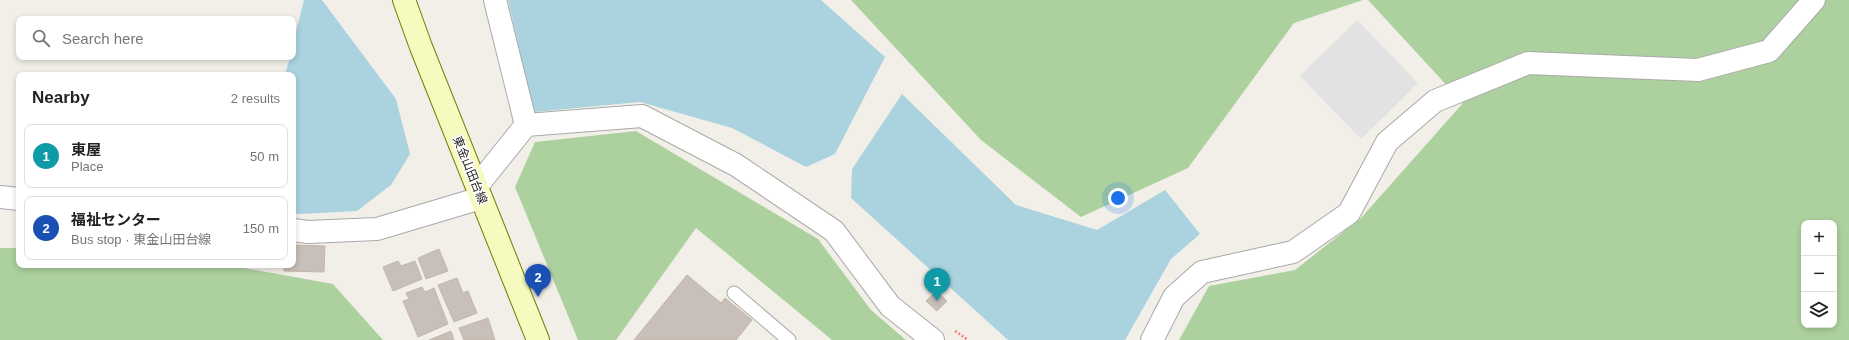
<!DOCTYPE html>
<meta charset="utf-8">
<style>
:root{--surface:#fff;--page:#f2f2f2;--text:#222;--muted:#767676;--line:#e0e0e0;--accent:#ea580c}
body{margin:0;font-family:Helvetica,"Noto Sans JP",sans-serif;background:var(--page);color:var(--text)}
.controls{position:absolute;right:12px;bottom:12px;display:grid;overflow:hidden;border-radius:8px;box-shadow:0 2px 6px #0003}
.controls button{width:36px;height:36px;display:grid;place-items:center;padding:0;border:0;border-bottom:1px solid var(--line);background:var(--surface);color:var(--text);font:20px sans-serif}
.you{position:absolute;left:1118px;top:198px;width:14px;height:14px;margin:-10px;border:3px solid #fff;border-radius:50%;background:#1a73e8;box-shadow:0 0 0 6px #1a73e833}
.badge{display:grid;place-items:center;width:26px;height:26px;border-radius:50%;background:var(--accent);color:#fff;font-size:13px;font-weight:700}
.pin{position:absolute;translate:-50% -33px;filter:drop-shadow(0 1px 2px #0008)}
.pin::after{content:'';position:absolute;top:21px;width:14px;height:12px;background:inherit;clip-path:polygon(0 0,100% 0,50% 100%)}
.list{margin:0;padding:0;list-style:none}
h2{display:flex;justify-content:space-between;align-items:center;height:52px;margin:0;padding:0 16px;font-size:17px}
h2 small{font-size:13px;font-weight:400;color:var(--muted)}
.list li{display:grid;grid-template-columns:26px 1fr auto;gap:12px;align-items:center;box-sizing:border-box;height:64px;margin:0 8px 8px;padding:0 8px;border:1px solid var(--line);border-radius:8px}
.list b{display:block;font-size:15px;white-space:nowrap}
.list p{margin:0;font-size:13px;white-space:nowrap;color:var(--muted)}
.list em{font-size:13px;font-style:normal;color:var(--muted)}
.icon{flex:none;width:22px;height:22px;fill:none;stroke:currentColor;stroke-width:2;stroke-linecap:round;stroke-linejoin:round}
.map{position:relative;flex:none;width:1849px;height:340px;overflow:hidden}
.search{position:absolute;background:var(--surface);box-shadow:0 2px 6px #0003;left:16px;top:16px;width:280px;height:44px;display:flex;align-items:center;gap:10px;box-sizing:border-box;padding:0 14px;border-radius:8px;color:var(--muted);font-size:15px}
.panel{position:absolute;background:var(--surface);box-shadow:0 2px 6px #0003;left:16px;top:72px;width:280px;height:196px;border-radius:8px}
.map>svg:first-child{display:block}
.forest{fill:#add19e;fill-rule:evenodd}
.parking{fill:#e2e2e2}
.water{fill:#aad3df}
.building{fill:#c7bfb8;stroke:#c4b6ab}
.lines{fill:none;stroke-linecap:round;stroke-linejoin:round}
.service-casing{stroke:#a9a9a9;stroke-width:15}
.minor-casing{stroke:#a9a9a9;stroke-width:24}
.secondary-casing{stroke:#707d05;stroke-width:24}
.path{stroke:#fa8072;stroke-width:2.5;stroke-dasharray:2 2;stroke-linecap:butt}
.service{stroke:#fff;stroke-width:13}
.minor{stroke:#fff;stroke-width:22}
.secondary{stroke:#f7fabf;stroke-width:22}
.labels{text-anchor:middle;dominant-baseline:central;stroke-width:3;stroke-linejoin:round;paint-order:stroke}
.street-label{font-size:12px;fill:#222;stroke:#fff}
</style>
<div class="map">
<svg width="1849" height="340" viewBox="0 0 1849 340">
<rect width="100%" height="100%" fill="#f2efe9"/>
<g class="forest">
<path d="M851 0H1363L1294 23 1188 168 1081 217 981 140Z"/>
<path d="M1368 0H1849V340H1179L1209 286 1295 270 1361 218 1463 103ZM1804 223H1834V325H1804Z"/>
<path d="M636 131 818 239 871 310 906 340H832L696 228 616 340H578L515 187 535 142Z"/>
<path d="M0 248H19V265H227L333 284 383 340H0Z"/>
</g>
<path class="parking" d="M1357 20 1418 83 1361 139 1300 76Z"/>
<g class="water">
<path d="M304 0H322L396 99 410 154 391 185 357 211 300 214 293 213V75H285L290 57H293V44Z"/>
<path d="M508 0H821L885 57 835 154 806 167 732 128 640 102 534 112Z"/>
<path d="M902 94 1016 205 1097 230 1165 190 1200 234 1171 259 1125 340H1008L851 198 852 169Z"/>
</g>
<g class="building">
<path d="M293 245 325 246 324 272 284 271V265H293Z"/>
<path d="M439 249 448 271 426 279 418 258Z"/>
<path d="M398 261 401 266 415 261 422 279 393 291 383 267Z"/>
<path d="M687 275 721 303 725 298 752 320 736 340H634Z"/>
<path d="M457 278 463 293 468 291 477 313 454 322 438 285Z"/>
<path d="M422 287 425 292 434 288 448 324 418 337 403 301 409 299 406 293Z"/>
<path d="M936 291 947 301 937 311 926 301Z"/>
<path d="M488 318 495 340H464L459 328Z"/>
<path d="M451 331 454 340H429Z"/>
</g>
<g class="lines">
<g class="service-casing">
<path id="service" d="M734 293 789 340"/>
</g>
<g class="minor-casing">
<g id="minor">
<path d="M495 0 526 125"/>
<path d="M477 186 526 125 642 116 736 165 834 231 890 306 933 340"/>
<path d="M0 197 19 199"/>
<path d="M293 230 308 232 377 229 481 198"/>
<path d="M1152 340 1174 297 1202 272 1293 252 1349 213 1387 142 1435 101 1528 63 1698 70 1769 51 1814 0"/>
</g>
</g>
<g class="secondary-casing">
<path id="secondary" d="M404 0 421 47 538 340"/>
</g>
<path class="path" d="M955 331 968 340"/>
<use href="#service" class="service"/>
<use href="#minor" class="minor"/>
<use href="#secondary" class="secondary"/>
</g>
<g class="labels">
<g class="street-label">
<text transform="translate(470 170) rotate(68)">東金山田台線</text>
</g>
</g>
</svg>
<div class="controls">
<button>+</button>
<button>−</button>
<button><svg class="icon" aria-label="layers" viewBox="0 0 24 24"><path d="M12 4l9 5-9 5-9-5zM3 14l9 5 9-5"/></svg></button>
</div>
<div class="you"></div>
<div class="pin badge" style="left:937px;top:301px;background:#0f9aa8">1</div>
<div class="pin badge" style="left:538px;top:297px;background:#1a4fb4">2</div>
<div class="search"><svg class="icon" aria-label="search" viewBox="0 0 24 24"><circle cx="10" cy="10" r="6"/><path d="M15 15l6 6"/></svg>Search here</div>
<section class="panel">
<h2>Nearby<small>2 results</small></h2>
<ul class="list">
<li><span class="badge" style="background:#0f9aa8">1</span><div><b>東屋</b><p>Place</p></div><em>50 m</em></li>
<li><span class="badge" style="background:#1a4fb4">2</span><div><b>福祉センター</b><p>Bus stop · 東金山田台線</p></div><em>150 m</em></li>
</ul>
</section>
</div>
